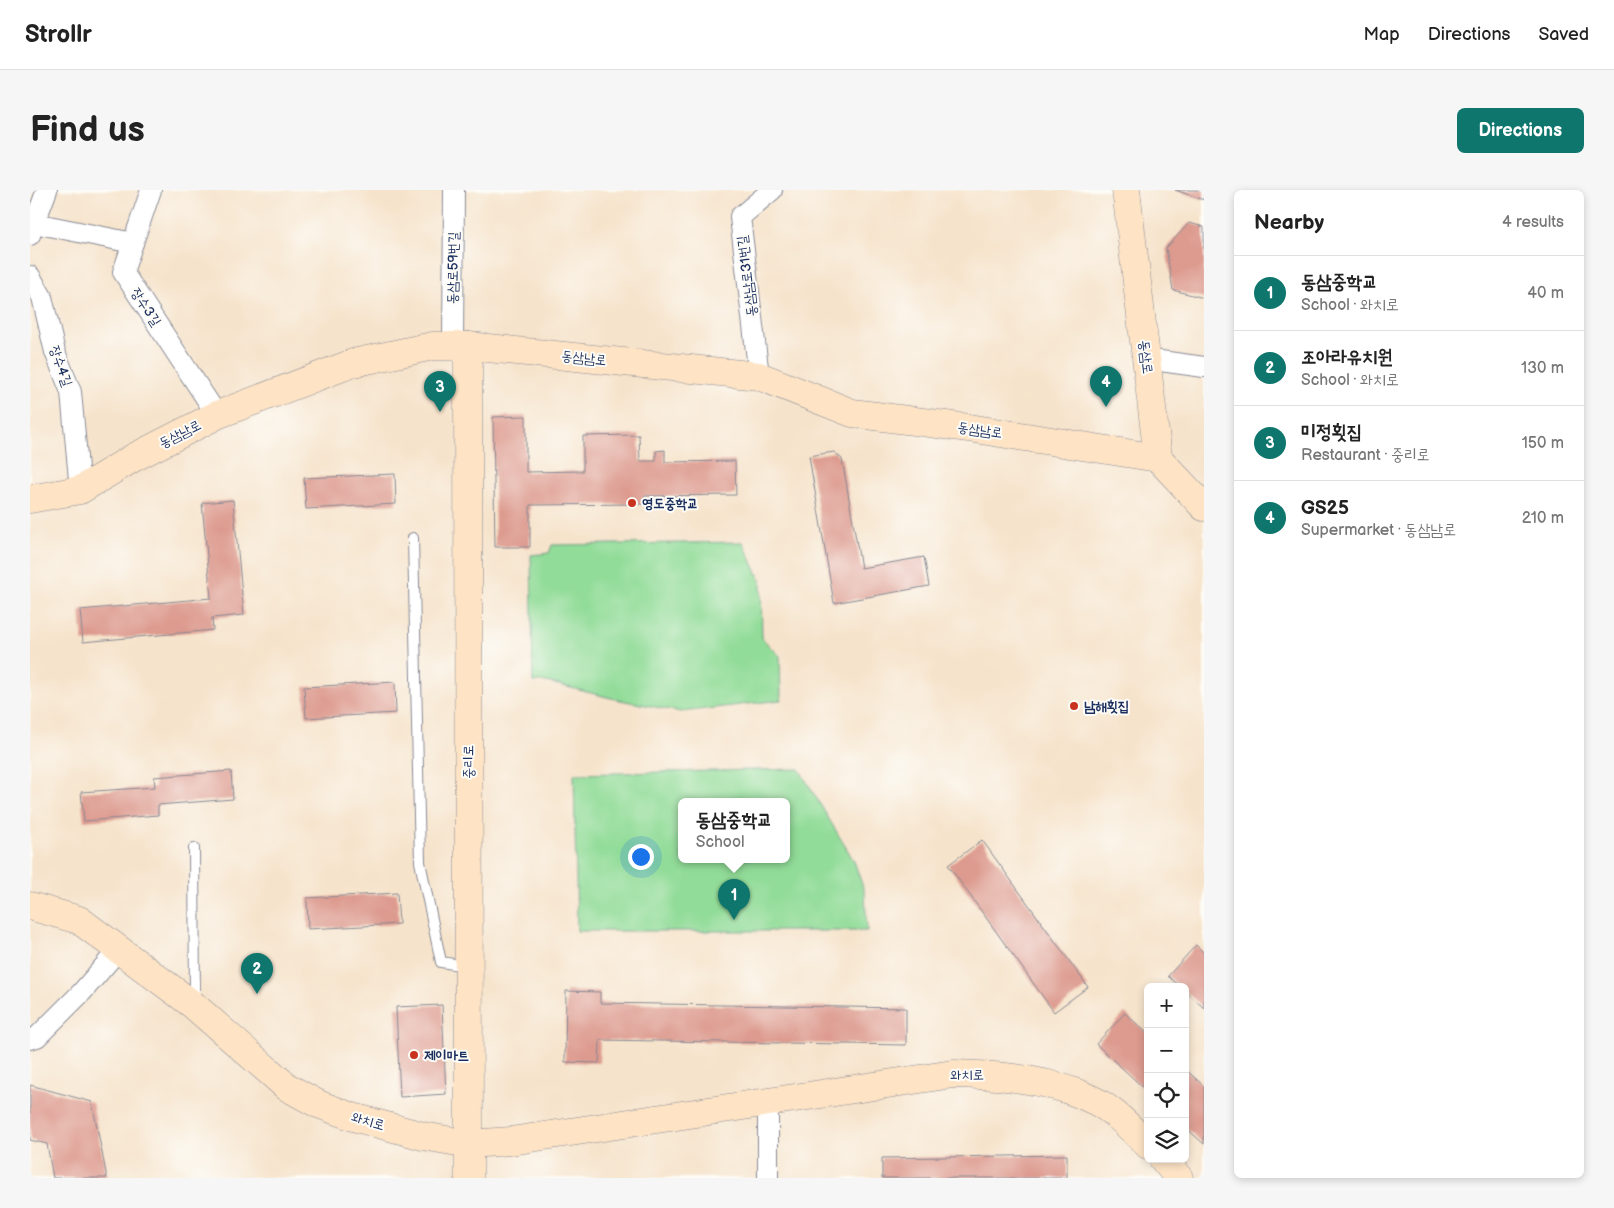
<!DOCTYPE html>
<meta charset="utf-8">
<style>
:root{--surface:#fff;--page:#f6f6f6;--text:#222;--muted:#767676;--line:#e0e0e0;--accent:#0f766e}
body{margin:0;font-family:"Balsamiq Sans","Poor Story",sans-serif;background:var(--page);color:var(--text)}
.controls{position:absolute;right:15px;bottom:15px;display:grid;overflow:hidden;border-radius:8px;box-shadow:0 2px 8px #0003}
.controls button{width:45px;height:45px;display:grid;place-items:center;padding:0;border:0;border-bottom:1px solid var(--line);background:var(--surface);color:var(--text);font:25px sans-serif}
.you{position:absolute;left:610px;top:666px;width:18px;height:18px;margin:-12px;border:4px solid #fff;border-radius:50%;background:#1a73e8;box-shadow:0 0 0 8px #1a73e833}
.badge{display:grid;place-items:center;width:32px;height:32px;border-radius:50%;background:var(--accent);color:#fff;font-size:16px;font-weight:700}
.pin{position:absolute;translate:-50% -41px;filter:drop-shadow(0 1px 2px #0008)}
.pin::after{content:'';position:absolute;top:26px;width:18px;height:15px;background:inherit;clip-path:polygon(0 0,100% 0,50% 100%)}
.popup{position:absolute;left:648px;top:608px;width:112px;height:65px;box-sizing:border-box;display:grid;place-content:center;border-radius:8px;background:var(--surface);filter:drop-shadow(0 1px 4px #0005);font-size:16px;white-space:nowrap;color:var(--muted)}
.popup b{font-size:19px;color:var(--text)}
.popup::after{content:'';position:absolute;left:50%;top:100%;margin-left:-10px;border:10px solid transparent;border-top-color:var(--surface)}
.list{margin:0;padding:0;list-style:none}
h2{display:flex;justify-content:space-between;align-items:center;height:65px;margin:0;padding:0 20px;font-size:21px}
h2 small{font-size:16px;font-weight:400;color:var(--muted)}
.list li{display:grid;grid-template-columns:32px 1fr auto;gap:15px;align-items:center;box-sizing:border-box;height:75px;padding:0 20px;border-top:1px solid var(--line)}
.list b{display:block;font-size:19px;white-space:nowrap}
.list p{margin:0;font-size:16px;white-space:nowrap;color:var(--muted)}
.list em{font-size:16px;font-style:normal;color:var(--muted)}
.icon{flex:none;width:28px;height:28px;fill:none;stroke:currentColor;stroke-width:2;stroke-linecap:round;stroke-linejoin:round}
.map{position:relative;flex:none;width:1174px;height:988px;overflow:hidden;border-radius:8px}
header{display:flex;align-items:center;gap:30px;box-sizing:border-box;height:70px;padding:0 25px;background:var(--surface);border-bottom:1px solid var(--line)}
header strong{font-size:24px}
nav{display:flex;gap:28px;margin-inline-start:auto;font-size:18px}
.intro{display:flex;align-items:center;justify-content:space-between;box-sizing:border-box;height:120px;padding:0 30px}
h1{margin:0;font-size:35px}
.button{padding:12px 22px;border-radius:8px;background:var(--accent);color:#fff;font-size:18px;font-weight:700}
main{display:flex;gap:30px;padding:0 30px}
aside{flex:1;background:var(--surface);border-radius:8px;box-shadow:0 2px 8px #0003}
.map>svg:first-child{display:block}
.green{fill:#91dc98;stroke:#56867b;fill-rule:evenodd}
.building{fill:#dd9a8e}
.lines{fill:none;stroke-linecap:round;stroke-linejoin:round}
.lane-casing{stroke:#888994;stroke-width:12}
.street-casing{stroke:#888994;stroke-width:22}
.secondary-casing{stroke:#888994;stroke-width:29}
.lane{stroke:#fff;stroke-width:10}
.street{stroke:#fff;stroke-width:20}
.secondary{stroke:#fee4c5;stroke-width:28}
.poi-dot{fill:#c8321e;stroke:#fdfcf7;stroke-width:2}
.labels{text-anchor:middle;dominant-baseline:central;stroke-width:4;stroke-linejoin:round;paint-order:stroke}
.street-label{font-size:14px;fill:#1b2f5e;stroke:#fdfcf7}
.poi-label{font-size:14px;font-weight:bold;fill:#1b2f5e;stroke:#fdfcf7;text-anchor:start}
</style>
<header>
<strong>Strollr</strong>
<nav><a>Map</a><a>Directions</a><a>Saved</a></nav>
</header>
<div class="intro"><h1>Find us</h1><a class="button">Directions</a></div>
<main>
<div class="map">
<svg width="1174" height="988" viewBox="0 0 1174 988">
<rect width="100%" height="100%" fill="#fdfcf7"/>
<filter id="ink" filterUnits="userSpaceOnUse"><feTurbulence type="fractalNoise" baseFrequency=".02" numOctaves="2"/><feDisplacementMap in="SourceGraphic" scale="10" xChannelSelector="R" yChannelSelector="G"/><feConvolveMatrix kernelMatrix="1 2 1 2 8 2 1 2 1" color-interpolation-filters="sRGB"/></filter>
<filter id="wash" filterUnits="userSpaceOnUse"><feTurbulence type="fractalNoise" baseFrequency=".0096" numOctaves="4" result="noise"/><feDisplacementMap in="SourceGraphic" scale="20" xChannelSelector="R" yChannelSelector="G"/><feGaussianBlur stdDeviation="1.12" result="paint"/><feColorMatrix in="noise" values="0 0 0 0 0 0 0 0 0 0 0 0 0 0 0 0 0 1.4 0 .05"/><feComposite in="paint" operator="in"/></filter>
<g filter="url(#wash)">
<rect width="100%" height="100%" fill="#f6e3cb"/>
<g class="green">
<path d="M713 352 731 392 732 448 750 466 751 510 651 522 585 509 517 492H503L501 365 519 363 522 355Z"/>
<path d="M769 579 824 671 835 703 837 741H547L544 584ZM652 611H756V669H652Z"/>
</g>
<g id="blocks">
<g class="building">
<path d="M1145 0H1174V10Z"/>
<path d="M1159 33 1174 37V108L1143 100 1136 58Z"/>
<path d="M496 226V282L553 281V246L609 245 610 271H626V261L635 260V272L705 271 706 305 614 306V314L500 315V357H465L463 227Z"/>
<path d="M804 262 812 269 831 378 894 367 899 396 804 413 779 266Z"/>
<path d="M365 284 366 314 276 319 274 288Z"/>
<path d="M203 310 214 425 182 428 183 440 53 452 50 420 181 408 172 313Z"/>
<path d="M365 492 366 523 276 528 274 497Z"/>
<path d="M201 581 203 609 128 615V625L54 631 51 602 125 597 124 587Z"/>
<path d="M952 650 1058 797 1024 822 918 675Z"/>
<path d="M367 703 369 734 278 739 277 708Z"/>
<path d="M1166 755 1174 763V818L1155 801V797H1150L1138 786Z"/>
<path d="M536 801 570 802V813L876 818V855L570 850 569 873 535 872Z"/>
<path d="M412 815 416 904 370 907 366 817Z"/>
<path d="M1095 823 1118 844V902L1066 854Z"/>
<path d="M1155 879 1174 896V954L1155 937Z"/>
<path d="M0 895 62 912 77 988H23L17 954 0 950Z"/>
<path d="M1037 965V988H852V968Z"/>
</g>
</g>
</g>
<g filter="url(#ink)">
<use href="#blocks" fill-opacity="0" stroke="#888994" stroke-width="1"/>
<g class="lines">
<g class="lane-casing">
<g id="lane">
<path d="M383 348 390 672 411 772 436 776"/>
<path d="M164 658 165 812"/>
</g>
</g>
<g class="street-casing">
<g id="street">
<path d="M121 0 93 82 187 225"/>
<path d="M4 33 103 53"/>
<path d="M0 45 17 0"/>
<path d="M0 86 12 107 25 162 41 202 50 300"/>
<path d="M423 156 424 0"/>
<path d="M1116 169 1174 177"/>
<path d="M729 186 710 27 742 0"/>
<path d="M0 849 7 847 52 802 89 759"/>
<path d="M738 912V988"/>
</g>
</g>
<g class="secondary-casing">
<g id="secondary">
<path d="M1096 0 1128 268 1174 317"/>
<path d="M438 156 439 988"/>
<path d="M0 309 50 300 103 268 187 225 323 173 403 156H438L729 186 822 223 939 238 1128 268"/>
<path d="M0 716 49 730 162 814 257 897 288 914 323 927 393 946 439 954 481 951 923 884C971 885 1022 889 1065 911 1085 921 1101 939 1118 955"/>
<path d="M1133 969 1149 988"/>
</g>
</g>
<use href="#lane" class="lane"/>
<use href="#street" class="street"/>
<use href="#secondary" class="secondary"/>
</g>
</g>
<g class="poi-dot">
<circle cx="602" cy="313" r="5"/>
<circle cx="1044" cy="516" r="5"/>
<circle cx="384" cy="865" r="5"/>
</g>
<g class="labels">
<g class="street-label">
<text transform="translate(423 78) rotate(-89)">동삼로59번길</text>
<text transform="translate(717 86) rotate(-97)">동삼남로31번길</text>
<text transform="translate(116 117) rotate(57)">장수3길</text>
<text transform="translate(1116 167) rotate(83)">동삼로</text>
<text transform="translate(554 168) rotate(6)">동삼남로</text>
<text transform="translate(31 176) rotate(71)">장수4길</text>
<text transform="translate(950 240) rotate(8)">동삼남로</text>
<text transform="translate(150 244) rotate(-27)">동삼남로</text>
<text transform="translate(438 572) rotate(-90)">중리로</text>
<text transform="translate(937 885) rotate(-1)">와치로</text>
<text transform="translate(338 931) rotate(16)">와치로</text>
</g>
<g class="poi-label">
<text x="612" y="313">영도중학교</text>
<text x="1054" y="516">남해횟집</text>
<text x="394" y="865">제이마트</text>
</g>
</g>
</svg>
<div class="controls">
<button>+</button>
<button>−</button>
<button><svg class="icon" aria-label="locate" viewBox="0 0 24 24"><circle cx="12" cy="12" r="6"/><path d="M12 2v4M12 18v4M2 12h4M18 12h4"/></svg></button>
<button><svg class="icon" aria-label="layers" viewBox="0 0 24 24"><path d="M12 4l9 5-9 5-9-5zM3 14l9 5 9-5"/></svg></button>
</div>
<div class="you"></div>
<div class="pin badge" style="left:704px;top:730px">1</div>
<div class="popup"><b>동삼중학교</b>School</div>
<div class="pin badge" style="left:227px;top:804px">2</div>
<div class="pin badge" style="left:410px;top:222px">3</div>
<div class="pin badge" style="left:1076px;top:217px">4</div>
</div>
<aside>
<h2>Nearby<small>4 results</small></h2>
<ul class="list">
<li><span class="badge">1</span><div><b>동삼중학교</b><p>School · 와치로</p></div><em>40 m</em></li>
<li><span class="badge">2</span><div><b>조아라유치원</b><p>School · 와치로</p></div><em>130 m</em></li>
<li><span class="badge">3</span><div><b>미정횟집</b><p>Restaurant · 중리로</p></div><em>150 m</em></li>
<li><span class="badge">4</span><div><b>GS25</b><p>Supermarket · 동삼남로</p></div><em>210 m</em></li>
</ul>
</aside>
</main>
